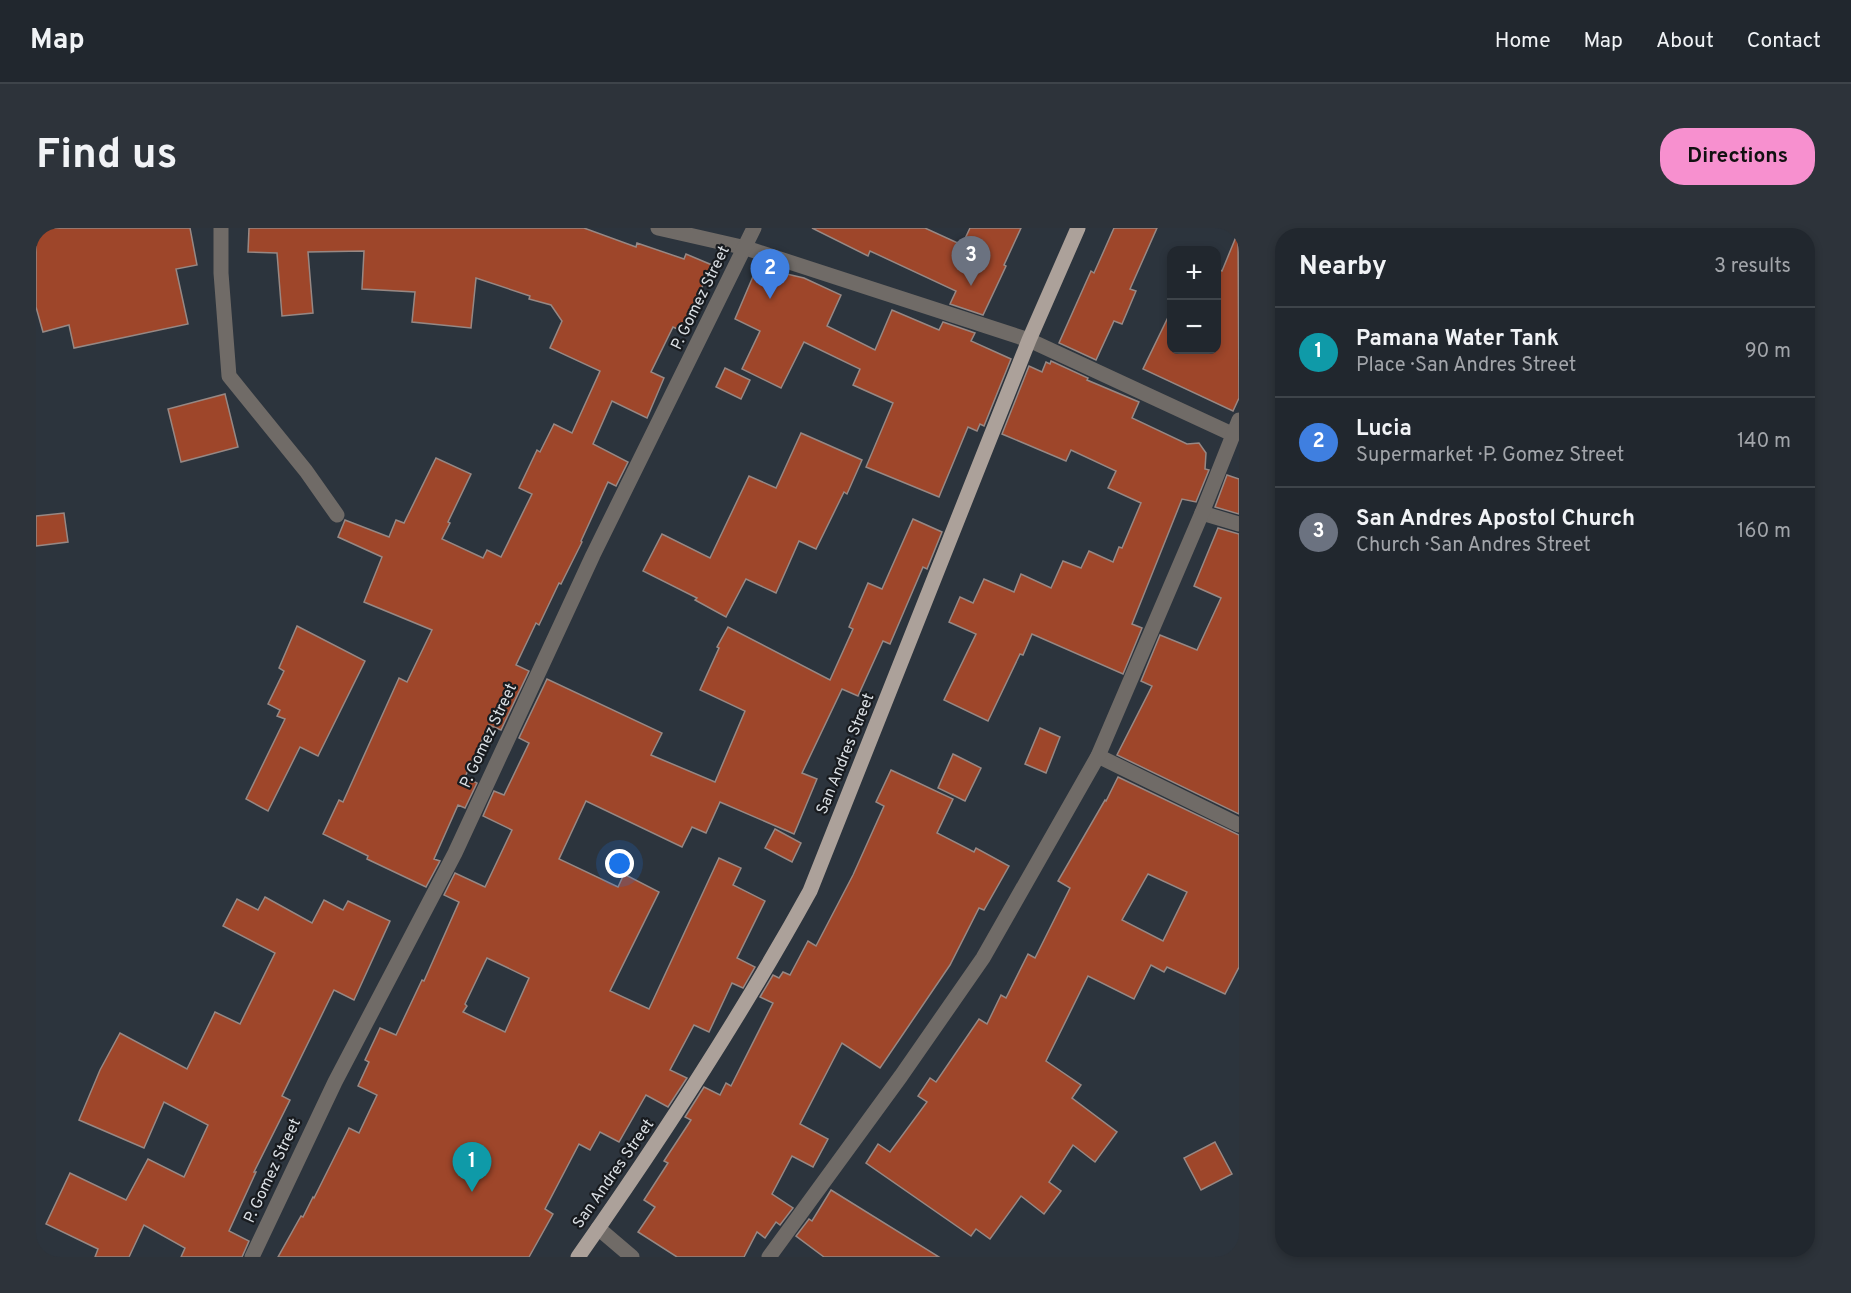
<!DOCTYPE html>
<meta charset="utf-8">
<style>
:root{--surface:#21272e;--page:#2d333a;--text:#f1f3f6;--muted:#a2a5aa;--line:#3e444a;--accent:#f790cf}
body{margin:0;font-family:Overpass,sans-serif;background:var(--page);color:var(--text)}
.controls{position:absolute;right:18px;top:18px;display:grid;overflow:hidden;border-radius:12px;box-shadow:0 3px 9px #0003}
.controls button{width:54px;height:54px;display:grid;place-items:center;padding:0;border:0;border-bottom:2px solid var(--line);background:var(--surface);color:var(--text);font:30px sans-serif}
.you{position:absolute;left:584px;top:636px;width:21px;height:21px;margin:-15px;border:4px solid #fff;border-radius:50%;background:#1a73e8;box-shadow:0 0 0 9px #1a73e833}
.badge{display:grid;place-items:center;width:39px;height:39px;border-radius:50%;background:var(--accent);color:#fff;font-size:20px;font-weight:700}
.pin{position:absolute;translate:-50% -50px;filter:drop-shadow(0 2px 3px #0008)}
.pin::after{content:'';position:absolute;top:32px;width:21px;height:18px;background:inherit;clip-path:polygon(0 0,100% 0,50% 100%)}
.list{margin:0;padding:0;list-style:none}
h2{display:flex;justify-content:space-between;align-items:center;height:78px;margin:0;padding:0 24px;font-size:26px}
h2 small{font-size:20px;font-weight:400;color:var(--muted)}
.list li{display:grid;grid-template-columns:39px 1fr auto;gap:18px;align-items:center;box-sizing:border-box;height:90px;padding:0 24px;border-top:2px solid var(--line)}
.list b{display:block;font-size:22px;white-space:nowrap}
.list p{margin:0;font-size:20px;white-space:nowrap;color:var(--muted)}
.list em{font-size:20px;font-style:normal;color:var(--muted)}
.map{position:relative;flex:none;width:1203px;height:1029px;overflow:hidden;border-radius:24px}
header{display:flex;align-items:center;gap:36px;box-sizing:border-box;height:84px;padding:0 30px;background:var(--surface);border-bottom:2px solid var(--line)}
header strong{font-size:28px}
nav{display:flex;gap:33px;margin-inline-start:auto;font-size:21px}
.intro{display:flex;align-items:center;justify-content:space-between;box-sizing:border-box;height:144px;padding:0 36px}
h1{margin:0;font-size:42px}
.button{padding:15px 27px;border-radius:24px;background:var(--accent);color:#111;font-size:21px;font-weight:700}
main{display:flex;gap:36px;padding:0 36px}
aside{flex:1;background:var(--surface);border-radius:24px;box-shadow:0 3px 9px #0003}
.map>svg:first-child{display:block}
.building{fill:#9e462a;stroke:#978884;stroke-width:1.5;fill-rule:evenodd}
.lines{fill:none;stroke-linecap:round;stroke-linejoin:round}
.minor{stroke:#706b67;stroke-width:15}
.primary{stroke:#aca19a;stroke-width:15}
.labels{text-anchor:middle;dominant-baseline:central;stroke-width:4.5;stroke-linejoin:round;paint-order:stroke}
.street-label{font-size:16px;fill:#dadfe4;stroke:#181b1f}
</style>
<header>
<strong>Map</strong>
<nav><a>Home</a><a>Map</a><a>About</a><a>Contact</a></nav>
</header>
<div class="intro"><h1>Find us</h1><a class="button">Directions</a></div>
<main>
<div class="map">
<svg width="1203" height="1029" viewBox="0 0 1203 1029">
<rect width="100%" height="100%" fill="#2c343d"/>
<g class="building">
<path d="M0 0H154L161 37 140 41 152 96 38 120 33 97 7 104 0 79Z"/>
<path d="M213 0H548L600 19 601 15 648 31 650 26 676 37 646 103 637 99 615 144 628 150 611 190 576 173 557 216 592 234 580 258 572 254 545 313 546 314 525 356 523 355 503 397 500 395 480 437 493 443 465 502 453 497 429 549 441 555 429 580 422 577 398 631 404 633 390 659 331 631 332 628 287 606 303 572 307 574 363 450 371 454 396 402 328 374 346 329 302 309 309 292 353 309 360 292 368 295 400 230 435 246 412 294 414 295 406 311 447 330 451 322 465 329 496 266 483 260 501 222 504 224 518 196 536 205 564 143 514 120 526 93 515 77 493 71 494 68 440 50 435 100 376 94 379 64 326 61 328 23 272 24 277 85 246 88 241 25 212 24Z"/>
<path d="M776 0H889L926 17 934 0H985L968 37 970 38 947 87 914 76 920 63 834 23 832 28Z"/>
<path d="M1078 0H1121L1094 61 1100 63 1086 96 1078 93 1060 132 1023 115 1055 43 1058 45Z"/>
<path d="M1202 4 1203 170 1197 183 1107 141 1136 81V122H1180V40L1186 43Z"/>
<path d="M721 39 768 50 805 67 791 98 839 122 856 82 903 102 907 94 939 105 935 113 975 131 948 198 944 196 941 203 932 199 903 269 830 239 857 175 817 157 824 141 768 114 745 160 706 141 724 103 699 91Z"/>
<path d="M1015 133 1052 150 1051 152 1103 174 1096 190 1151 216 1163 215 1170 225 1169 241 1173 242 1160 274 1146 271 1096 396 1106 400 1087 446 996 406 987 427 984 426 952 493 908 472 940 406 913 394 924 369 937 375 948 351 978 364 985 346 1015 360 1027 333 1045 340 1053 323 1077 334 1083 319 1086 320 1105 275 1072 260 1080 243 1035 222 1030 233 966 206 993 138 1006 144 1010 134 1014 136Z"/>
<path d="M689 140 714 152 705 171 680 159Z"/>
<path d="M189 166 202 219 145 234 132 181Z"/>
<path d="M765 205 826 232 811 266 808 264 780 321 763 313 740 365 710 351 690 389 659 372 661 370 607 343 626 306 674 330 713 248 740 260Z"/>
<path d="M1191 247 1203 251V286L1179 279Z"/>
<path d="M28 285 32 314 0 318V288Z"/>
<path d="M877 291 906 304 891 341 887 339 854 416 847 413 822 468 806 461 766 545 781 551 758 606 684 574 670 605 656 599 646 619 550 573 523 631 582 659 588 646 623 664 574 763 613 781 683 630 705 640 697 657 729 673 701 730 719 739 707 760 696 755 673 804 658 797 634 842 651 850 632 879 610 867 583 914 564 904 554 922 543 916 509 981 517 986 493 1029H242L265 988 267 989 277 969 278 970 313 900 323 905 341 867 322 858 333 834 329 832 344 800 360 807 386 752 388 753 423 674 408 667 419 645 449 659 476 602 447 588 458 563 468 567 493 515 483 510 511 451 626 505 615 527 679 554 709 483 664 462 683 420 681 419 692 399 794 452 817 401 813 399 832 355 846 361ZM451 730 493 750 469 804 427 784 431 778 429 776Z"/>
<path d="M1182 300 1203 306V586L1081 527 1116 458 1105 453 1124 407 1161 422 1185 370 1158 358Z"/>
<path d="M261 398 329 433 282 528 264 519 232 583 210 571 249 491 241 488 244 482 232 476 248 443 243 440Z"/>
<path d="M1004 500 1024 509 1010 545 989 536Z"/>
<path d="M917 526 945 540 929 573 902 560Z"/>
<path d="M855 542 917 571 901 605 938 624 940 620 973 638 948 682 943 680 914 737 844 840 806 815 764 896 792 911 777 939 756 928 736 966 757 980 744 997 740 994 729 1010 721 1004 708 1029H641L602 1004 619 979 608 972 632 935 628 933 655 892 649 889 668 859 684 867 690 855 695 858 737 775 724 769 737 747 743 750 747 744 754 747 772 713 780 718 817 647 848 578 840 574Z"/>
<path d="M1082 549 1203 607V739L1189 766 1131 739 1128 744 1115 737 1098 771 1052 748 1010 833 1045 857 1036 870 1081 904 1059 934 1037 917 1013 954 1025 963 1008 986 985 968 954 1011 940 1001 935 1008 830 935 842 916 854 924 891 874 882 868 894 850 900 854 943 791 951 796 965 767 970 770 992 726 999 730 1034 660 1022 653 1069 572 1070 573ZM1112 646 1151 664 1127 713 1086 692Z"/>
<path d="M739 601 765 615 756 634 729 620Z"/>
<path d="M229 669 276 695 288 672 307 682 312 673 354 693 318 772 298 762 246 868 254 872 218 944H220L193 1003 213 1013 206 1029H145L149 1020 108 997 93 1029H59L62 1021 10 996 34 945 90 972 112 931 148 949 172 897 128 874 108 920 43 892 64 842 84 805 151 841 179 784 204 796 239 725 187 698 201 671 222 682Z"/>
<path d="M1179 914 1196 946 1165 962 1148 930Z"/>
<path d="M795 962 903 1029H788L760 1008 773 991 776 993Z"/>
</g>
<g class="lines">
<g class="minor">
<path d="M185 0V45L193 148 270 243 301 287"/>
<path d="M622 0 710 20 993 112 1196 206"/>
<path d="M1166 285 1203 296"/>
<path d="M1062 528 1203 597"/>
<path d="M562 1000 596 1029"/>
<path d="M216 1029 299 854 419 625 557 327 718 0"/>
<path d="M733 1029 865 848 947 730 1062 528 1166 285 1203 192"/>
</g>
<path class="primary" d="M542 1029C625 911 704 790 774 663L993 112 1042 0"/>
</g>
<g class="labels">
<g class="street-label">
<text transform="translate(665 70) rotate(-64)">P. Gomez Street</text>
<text transform="translate(453 508) rotate(-65)">P. Gomez Street</text>
<text transform="translate(810 526) rotate(-68)">San Andres Street</text>
<text transform="translate(237 943) rotate(-65)">P. Gomez Street</text>
<text transform="translate(578 946) rotate(-55)">San Andres Street</text>
</g>
</g>
</svg>
<div class="controls">
<button>+</button>
<button>−</button>
</div>
<div class="you"></div>
<div class="pin badge" style="left:436px;top:964px;background:#0f9aa8">1</div>
<div class="pin badge" style="left:734px;top:71px;background:#3f7fe0">2</div>
<div class="pin badge" style="left:935px;top:58px;background:#6b7280">3</div>
</div>
<aside>
<h2>Nearby<small>3 results</small></h2>
<ul class="list">
<li><span class="badge" style="background:#0f9aa8">1</span><div><b>Pamana Water Tank</b><p>Place · San Andres Street</p></div><em>90 m</em></li>
<li><span class="badge" style="background:#3f7fe0">2</span><div><b>Lucia</b><p>Supermarket · P. Gomez Street</p></div><em>140 m</em></li>
<li><span class="badge" style="background:#6b7280">3</span><div><b>San Andres Apostol Church</b><p>Church · San Andres Street</p></div><em>160 m</em></li>
</ul>
</aside>
</main>
